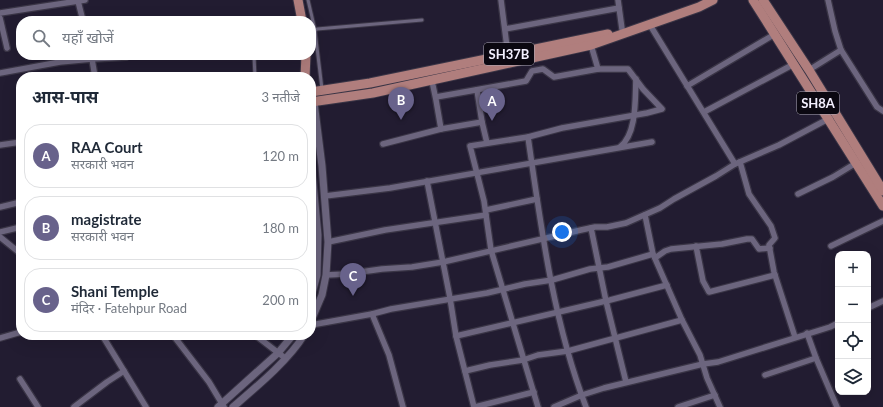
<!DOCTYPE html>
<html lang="hi">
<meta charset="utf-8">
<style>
:root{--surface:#fff;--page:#f6f6f7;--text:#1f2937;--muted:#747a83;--line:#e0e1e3;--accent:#68628b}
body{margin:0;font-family:Lato,"Noto Sans Devanagari",sans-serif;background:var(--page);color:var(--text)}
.controls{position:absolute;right:12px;bottom:12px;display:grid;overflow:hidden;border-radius:8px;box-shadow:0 4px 16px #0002}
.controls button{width:36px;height:36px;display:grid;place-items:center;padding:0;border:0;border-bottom:1px solid var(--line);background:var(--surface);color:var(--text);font:20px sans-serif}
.you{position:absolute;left:562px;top:232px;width:14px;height:14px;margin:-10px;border:3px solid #fff;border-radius:50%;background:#1a73e8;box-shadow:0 0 0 6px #1a73e833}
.badge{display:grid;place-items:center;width:26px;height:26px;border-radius:50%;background:var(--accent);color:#fff;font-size:13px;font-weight:700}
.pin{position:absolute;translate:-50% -33px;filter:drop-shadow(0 1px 2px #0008)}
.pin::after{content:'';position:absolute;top:21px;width:14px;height:12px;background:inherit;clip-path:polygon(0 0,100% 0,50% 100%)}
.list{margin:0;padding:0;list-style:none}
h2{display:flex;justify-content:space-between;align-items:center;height:52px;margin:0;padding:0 16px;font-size:17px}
h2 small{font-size:13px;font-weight:400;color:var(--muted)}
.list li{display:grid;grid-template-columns:26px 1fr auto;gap:12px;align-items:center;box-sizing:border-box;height:64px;margin:0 8px 8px;padding:0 8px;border:1px solid var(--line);border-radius:16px}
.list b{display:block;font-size:15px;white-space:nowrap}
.list p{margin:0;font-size:13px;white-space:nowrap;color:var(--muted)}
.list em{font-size:13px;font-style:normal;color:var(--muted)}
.icon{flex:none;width:22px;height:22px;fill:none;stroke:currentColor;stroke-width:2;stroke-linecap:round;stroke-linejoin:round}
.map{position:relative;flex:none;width:883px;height:407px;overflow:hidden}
.search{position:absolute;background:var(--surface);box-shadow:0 4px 16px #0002;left:16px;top:16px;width:300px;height:44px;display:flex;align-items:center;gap:10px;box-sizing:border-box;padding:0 14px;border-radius:16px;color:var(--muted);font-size:15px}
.panel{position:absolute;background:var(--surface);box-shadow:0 4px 16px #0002;left:16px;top:72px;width:300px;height:268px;border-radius:16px}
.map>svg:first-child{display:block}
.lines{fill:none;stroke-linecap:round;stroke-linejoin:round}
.service-casing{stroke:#3a3546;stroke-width:5}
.minor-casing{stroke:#3a3546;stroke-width:8}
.tertiary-casing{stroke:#3a3546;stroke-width:9}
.primary-casing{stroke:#3a3546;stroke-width:11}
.service{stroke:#6c657e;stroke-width:3}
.minor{stroke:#6c657e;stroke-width:5.5}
.tertiary{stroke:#6c657e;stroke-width:7}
.primary{stroke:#b07e7d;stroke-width:9}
.labels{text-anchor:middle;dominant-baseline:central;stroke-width:3;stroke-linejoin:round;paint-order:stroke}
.shield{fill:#0b0811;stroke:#aeaab8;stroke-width:1}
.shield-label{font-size:13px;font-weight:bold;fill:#f4f0ff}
</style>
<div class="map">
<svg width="883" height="407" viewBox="0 0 883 407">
<rect width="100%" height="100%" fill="#221c31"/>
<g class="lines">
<g class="service-casing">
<g id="service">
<path d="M308 0 315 30"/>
<path d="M251 55 254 56 255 77"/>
<path d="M212 56 227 55"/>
<path d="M322 89 315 31 317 29 422 20"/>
</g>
</g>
<g class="minor-casing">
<g id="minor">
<path d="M501 0 508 55"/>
<path d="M618 0 622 29"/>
<path d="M828 0 835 31 841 50 877 107 883 111"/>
<path d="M78 1 83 21"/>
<path d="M0 13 85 0"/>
<path d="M0 18 7 48"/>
<path d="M650 25 735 164 779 145 830 118"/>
<path d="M505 29 619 8"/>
<path d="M591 45 598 69"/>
<path d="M91 55 92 59 126 57"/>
<path d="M809 70 841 50"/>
<path d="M0 73 60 62 92 59 95 77"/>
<path d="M432 81 436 100 441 129 482 122 487 143"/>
<path d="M687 86 775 34"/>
<path d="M477 90 482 122"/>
<path d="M436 97 526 81 532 71 543 69 554 77 598 69H628L643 89 662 109 647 113 562 128 528 137 470 146 484 201 491 250 538 407"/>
<path d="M704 112 794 64"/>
<path d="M528 137C541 227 553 321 586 407"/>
<path d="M383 144 441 129"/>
<path d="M0 145 21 142"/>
<path d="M620 147C637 134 635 99 636 79"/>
<path d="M740 162 749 194 771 226 775 238 769 245 774 272 795 337"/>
<path d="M427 181 450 298 456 336 474 407"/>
<path d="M798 194 833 177 856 163"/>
<path d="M325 196 390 188 652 142"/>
<path d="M0 207 21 202"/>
<path d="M486 210 537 199"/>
<path d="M645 215 653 254 682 320 700 355 707 378 720 407"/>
<path d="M591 228 606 301 626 382"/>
<path d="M0 232 21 227"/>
<path d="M0 237 21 254"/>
<path d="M328 242 385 230 486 215"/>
<path d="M696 246 703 281 709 292 775 275"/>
<path d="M831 246 883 221"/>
<path d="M655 258 665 251 671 249 722 244 747 239H752L759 249 770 248"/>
<path d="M326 275 346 274 382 269 412 267 443 262 581 230 595 227H607L626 223 660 208 674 199 716 176 735 164"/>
<path d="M868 308 883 301"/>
<path d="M372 314 389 355 403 407"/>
<path d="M311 325 372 314 391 309 487 293 525 284 552 280 590 269 608 267 653 254"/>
<path d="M807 333 816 358 837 407"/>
<path d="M102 335 146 407"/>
<path d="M173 335 209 382 224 407"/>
<path d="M255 335 285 358"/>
<path d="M456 336 610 300 667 285"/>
<path d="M0 338 21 332"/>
<path d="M465 371 490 365 523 360 538 355 568 351 682 320"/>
<path d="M765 375 816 358"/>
<path d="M20 379 38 407"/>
<path d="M74 407 107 382 124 371"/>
<path d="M475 407 534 392"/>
<path d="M554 407 582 395 604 388 703 364 718 362 830 327 838 323"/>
<path d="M678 407 715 395"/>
</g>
</g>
<g class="tertiary-casing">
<g id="tertiary">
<path d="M311 161 318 235 317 275 311 297"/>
<path d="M311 321 322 295 326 275 328 242 322 166 314 102"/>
<path d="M218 407 278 353 293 335"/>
<path d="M233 407C255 388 289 360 304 335"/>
</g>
</g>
<g class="primary-casing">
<g id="primary">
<path d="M298 0 302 21"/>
<path d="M753 0 883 206"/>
<path d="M763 0 809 70 883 191"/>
<path d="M305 77 306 55"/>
<path d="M311 92 370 83 608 34"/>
<path d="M311 102 373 93 591 45 699 7 713 0"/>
</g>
</g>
<use href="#service" class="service"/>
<use href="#minor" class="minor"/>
<use href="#tertiary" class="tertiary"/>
<use href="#primary" class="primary"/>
</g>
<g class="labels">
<g class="shield">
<rect x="484" y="43" width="50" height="22" rx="3"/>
<rect x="797" y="92" width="42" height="22" rx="3"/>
</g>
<g class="shield-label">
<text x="509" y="54">SH37B</text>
<text x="818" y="103">SH8A</text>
</g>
</g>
</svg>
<div class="controls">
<button>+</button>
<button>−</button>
<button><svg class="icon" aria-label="locate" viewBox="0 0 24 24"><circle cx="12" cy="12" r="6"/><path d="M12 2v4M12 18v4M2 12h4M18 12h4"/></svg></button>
<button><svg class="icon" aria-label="layers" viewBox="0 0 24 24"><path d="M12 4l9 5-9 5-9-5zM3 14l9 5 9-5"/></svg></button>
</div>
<div class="you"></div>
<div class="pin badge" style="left:492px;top:121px">A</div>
<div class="pin badge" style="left:401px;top:120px">B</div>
<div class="pin badge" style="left:353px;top:296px">C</div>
<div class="search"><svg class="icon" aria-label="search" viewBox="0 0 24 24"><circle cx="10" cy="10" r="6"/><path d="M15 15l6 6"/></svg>यहाँ खोजें</div>
<section class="panel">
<h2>आस-पास<small>3 नतीजे</small></h2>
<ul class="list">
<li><span class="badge">A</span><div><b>RAA Court</b><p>सरकारी भवन</p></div><em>120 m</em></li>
<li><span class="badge">B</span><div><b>magistrate</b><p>सरकारी भवन</p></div><em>180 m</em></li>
<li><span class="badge">C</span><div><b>Shani Temple</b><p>मंदिर · Fatehpur Road</p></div><em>200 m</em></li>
</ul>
</section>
</div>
